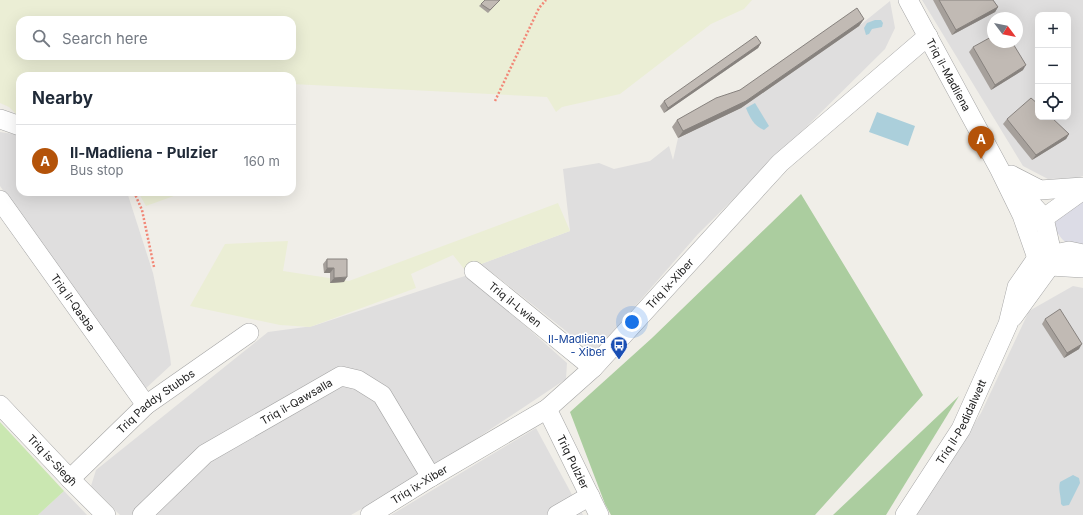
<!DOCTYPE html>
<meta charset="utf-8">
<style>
:root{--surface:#fff;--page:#f6f6f7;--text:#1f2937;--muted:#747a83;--line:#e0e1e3;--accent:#b45309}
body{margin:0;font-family:Inter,sans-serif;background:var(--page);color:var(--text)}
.controls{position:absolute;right:12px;top:12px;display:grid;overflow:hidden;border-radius:8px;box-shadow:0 4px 16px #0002}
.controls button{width:36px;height:36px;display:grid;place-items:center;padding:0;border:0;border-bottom:1px solid var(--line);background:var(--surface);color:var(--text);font:20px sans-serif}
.compass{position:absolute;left:987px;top:12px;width:36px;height:36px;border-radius:50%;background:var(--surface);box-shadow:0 4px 16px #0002;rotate:122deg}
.you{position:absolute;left:632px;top:322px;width:14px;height:14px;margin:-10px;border:3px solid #fff;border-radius:50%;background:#1a73e8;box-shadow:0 0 0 6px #1a73e833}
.badge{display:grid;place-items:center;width:26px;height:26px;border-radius:50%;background:var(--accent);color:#fff;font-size:13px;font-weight:700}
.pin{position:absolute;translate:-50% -33px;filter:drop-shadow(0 1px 2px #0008)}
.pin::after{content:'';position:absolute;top:21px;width:14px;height:12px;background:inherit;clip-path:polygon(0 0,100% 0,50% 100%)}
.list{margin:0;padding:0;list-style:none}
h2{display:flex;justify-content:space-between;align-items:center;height:52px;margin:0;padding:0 16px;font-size:17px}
h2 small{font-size:13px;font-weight:400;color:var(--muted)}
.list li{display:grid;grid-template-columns:26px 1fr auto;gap:12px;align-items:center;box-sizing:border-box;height:72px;padding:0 16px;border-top:1px solid var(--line)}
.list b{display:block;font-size:15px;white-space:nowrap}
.list p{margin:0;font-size:13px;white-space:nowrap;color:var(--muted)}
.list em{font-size:13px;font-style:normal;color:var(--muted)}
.icon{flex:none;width:22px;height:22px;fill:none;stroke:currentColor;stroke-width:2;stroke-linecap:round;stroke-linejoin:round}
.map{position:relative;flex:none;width:1083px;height:515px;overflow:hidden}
.search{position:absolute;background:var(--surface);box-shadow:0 4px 16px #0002;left:16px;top:16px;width:280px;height:44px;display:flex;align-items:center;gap:10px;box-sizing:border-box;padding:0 14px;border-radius:12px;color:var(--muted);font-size:15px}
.panel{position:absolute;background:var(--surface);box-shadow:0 4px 16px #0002;left:16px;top:72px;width:280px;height:124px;border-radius:12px}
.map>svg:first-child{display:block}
.residential{fill:#dfdede;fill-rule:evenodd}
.farmland{fill:#ebeed5;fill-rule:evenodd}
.grass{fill:#cae7b1}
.forest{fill:#abcd9f}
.plaza{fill:#dcdce6}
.water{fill:#abcfdb}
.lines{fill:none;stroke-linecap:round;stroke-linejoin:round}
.street-casing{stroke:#a5a5a5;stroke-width:20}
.path{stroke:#f28777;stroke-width:2.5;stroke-dasharray:2 2;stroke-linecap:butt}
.street{stroke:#fff;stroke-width:19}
.wall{fill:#a6a09b}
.shaded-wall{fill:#87827e}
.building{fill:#c1bab4;stroke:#87827e}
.labels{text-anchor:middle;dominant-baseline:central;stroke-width:3;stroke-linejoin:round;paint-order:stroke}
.street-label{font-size:11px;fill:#212121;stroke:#fff}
.transit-label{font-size:11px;fill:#164399;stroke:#fff;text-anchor:end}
</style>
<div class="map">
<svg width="1083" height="515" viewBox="0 0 1083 515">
<rect width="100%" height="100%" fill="#f0eee8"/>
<g class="residential">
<path d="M922 0H1083V176L1077 178 1048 179 1023 166ZM1038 15H1068V117H1038ZM993 18H1017V42H993Z"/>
<path d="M890 1 895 28 885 49 698 234 597 350 585 346 481 264 570 231 563 169 599 163 614 169 650 161 669 146 673 160 678 138 741 108 859 26Z"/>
<path d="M0 132 20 135V192H127L153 273 170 356 171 365 145 389 0 186Z"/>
<path d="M468 275 567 363 566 379 431 469 351 515H120L91 486 96 470 268 332 313 326Z"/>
<path d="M1073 286 1083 288V515H916L981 413 1029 311Z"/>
<path d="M536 428 583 515H391Z"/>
<path d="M64 491 87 515H38Z"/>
</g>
<g class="farmland">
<path d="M0 0H752L744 9 711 24 620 94 562 107 556 112 547 97 292 84V76H20V118L9 107 0 103ZM20 20H292V56H20Z"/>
<path d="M138 192H185L146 206Z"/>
<path d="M558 203 570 231 465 270 453 255 411 274 416 288 310 327 280 325 190 306 225 244 288 241 283 271 349 281Z"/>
</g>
<path class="grass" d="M0 422 64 491 38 515H0Z"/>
<g class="forest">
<path d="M801 194 923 395 815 515H611L605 504 570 412 652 338Z"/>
<path d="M959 396 886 515H833Z"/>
</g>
<path class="plaza" d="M1083 200V249L1070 246 1062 239 1056 231 1055 221Z"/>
<g class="water">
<path d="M875 20H881L883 23 882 27 872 29 869 34 866 35 864 28 867 23Z"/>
<path d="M755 103 769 126 764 130C754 126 750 118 746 108Z"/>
<path d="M877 112 915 126 908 146 869 132Z"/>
<path d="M1073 475 1079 478 1080 483 1069 505 1063 506 1061 504C1061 496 1058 489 1060 482Z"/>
</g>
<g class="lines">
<g class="street-casing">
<g id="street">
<path id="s1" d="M908 0 1000 170 1022 215 1037 258"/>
<path d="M0 119 20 126"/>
<path d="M1011 175 1040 190 1083 187"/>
<path id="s2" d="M0 200 146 405"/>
<path d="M1032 222 1044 218 1083 190"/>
<path d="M1040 257 1069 251 1083 254"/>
<path d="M1050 266 1083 268"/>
<path id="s3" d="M474 271 593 368"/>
<path d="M1013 317 1050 266 1052 254 1044 218 1015 186"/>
<path id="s4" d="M0 405 70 479 106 515"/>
<path id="s5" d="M547 409 599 515"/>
<path id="s6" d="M70 479 146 405 249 333"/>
<path id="s7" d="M142 515 205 454 341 376 358 380 382 395 431 477"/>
<path id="s8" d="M370 515 431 477 547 409 593 368 780 163 928 36"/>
<path d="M557 515 590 496"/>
<path id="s9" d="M905 515 961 429 1008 324 1017 287 1037 258"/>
</g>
</g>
<g class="path">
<path d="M495 101 539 8 546 0"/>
<path d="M134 192 142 210 154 267"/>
</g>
<use href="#street" class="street"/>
</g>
<g class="wall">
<path d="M500 0 488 13 479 6 481 4Z"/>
<path d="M933 0H993L998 7 995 12 952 35Z"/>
<path d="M864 19 859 26 741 108 678 138 672 127 677 120 740 90Z"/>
<path d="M761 43 758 48 664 113 660 106 664 101Z"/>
<path d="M973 47 1023 70 991 90 969 52Z"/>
<path d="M1007 119 1069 134 1066 139 1032 160 1003 124Z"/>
<path d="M327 259 344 282 330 283V273H324L323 264Z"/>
<path d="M1045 319 1079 349 1064 358 1042 324Z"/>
</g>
<g class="shaded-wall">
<path d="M998 7 995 12 952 35 956 30Z"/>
<path d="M864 19 859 26 741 108 678 138 683 131Z"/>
<path d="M761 43 758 48 664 113 668 108Z"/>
<path d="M1026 65 1023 70 991 90 995 85Z"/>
<path d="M1069 134 1066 139 1032 160 1036 155Z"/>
<path d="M327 268H334L330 273H324Z"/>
<path d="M347 277 344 282 330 283 334 278Z"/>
<path d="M1082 344 1079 349 1064 358 1067 353Z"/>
</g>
<g class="building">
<path d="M485 0H500L490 10 481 4Z"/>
<path d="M939 0H993L998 7 956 30Z"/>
<path d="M857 8 864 19 746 101 683 131 677 120 716 98 740 90Z"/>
<path d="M756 36 761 43 668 108 664 101Z"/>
<path d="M993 36V42H1012L1026 65 995 85 973 47Z"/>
<path d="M1031 98 1038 104V117H1051L1069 134 1036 155 1007 119Z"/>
<path d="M327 259H347V277L334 278V268H327Z"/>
<path d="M1060 309 1082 344 1067 353 1045 319Z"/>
</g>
<defs>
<g id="bus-pin" transform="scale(0.9)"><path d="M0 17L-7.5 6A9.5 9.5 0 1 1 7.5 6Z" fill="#1a4fb4" stroke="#fff"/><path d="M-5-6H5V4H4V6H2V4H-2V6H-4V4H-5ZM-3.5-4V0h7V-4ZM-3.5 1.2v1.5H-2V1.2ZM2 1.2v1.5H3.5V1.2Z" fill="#fff"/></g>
</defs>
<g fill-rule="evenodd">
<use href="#bus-pin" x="619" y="345"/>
</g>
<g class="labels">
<g class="street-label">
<text stroke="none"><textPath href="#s1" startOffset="85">Triq il-Madliena</textPath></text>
<text stroke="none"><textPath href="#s8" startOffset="382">Triq ix-Xiber</textPath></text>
<text stroke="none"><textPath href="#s2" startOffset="126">Triq il-Qasba</textPath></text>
<text stroke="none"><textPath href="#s3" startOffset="53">Triq il-Lwien</textPath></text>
<text stroke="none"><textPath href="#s6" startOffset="116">Triq Paddy Stubbs</textPath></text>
<text stroke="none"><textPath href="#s7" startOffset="193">Triq il-Qawsalla</textPath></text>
<text stroke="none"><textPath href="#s9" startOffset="109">Triq il-Pedidalwett</textPath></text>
<text stroke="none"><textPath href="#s4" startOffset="76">Triq is-Siegħ</textPath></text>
<text stroke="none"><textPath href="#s5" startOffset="59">Triq Pulzier</textPath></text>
<text stroke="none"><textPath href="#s8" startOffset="58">Triq ix-Xiber</textPath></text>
</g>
<g class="transit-label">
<text x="606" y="339">Il-Madliena<tspan x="606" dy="13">- Xiber</tspan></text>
</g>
</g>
</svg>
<div class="controls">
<button>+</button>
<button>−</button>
<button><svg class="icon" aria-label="locate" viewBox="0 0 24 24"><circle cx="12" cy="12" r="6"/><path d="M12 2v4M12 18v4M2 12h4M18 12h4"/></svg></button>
</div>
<svg class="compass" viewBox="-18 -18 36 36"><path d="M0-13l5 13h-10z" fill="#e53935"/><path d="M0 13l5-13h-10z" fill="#747a83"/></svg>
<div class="you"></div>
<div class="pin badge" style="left:981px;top:159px">A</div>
<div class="search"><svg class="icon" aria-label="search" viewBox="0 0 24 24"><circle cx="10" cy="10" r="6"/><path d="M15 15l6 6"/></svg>Search here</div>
<section class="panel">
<h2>Nearby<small></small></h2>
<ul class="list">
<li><span class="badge">A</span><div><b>Il-Madliena - Pulzier</b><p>Bus stop</p></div><em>160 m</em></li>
</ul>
</section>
</div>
